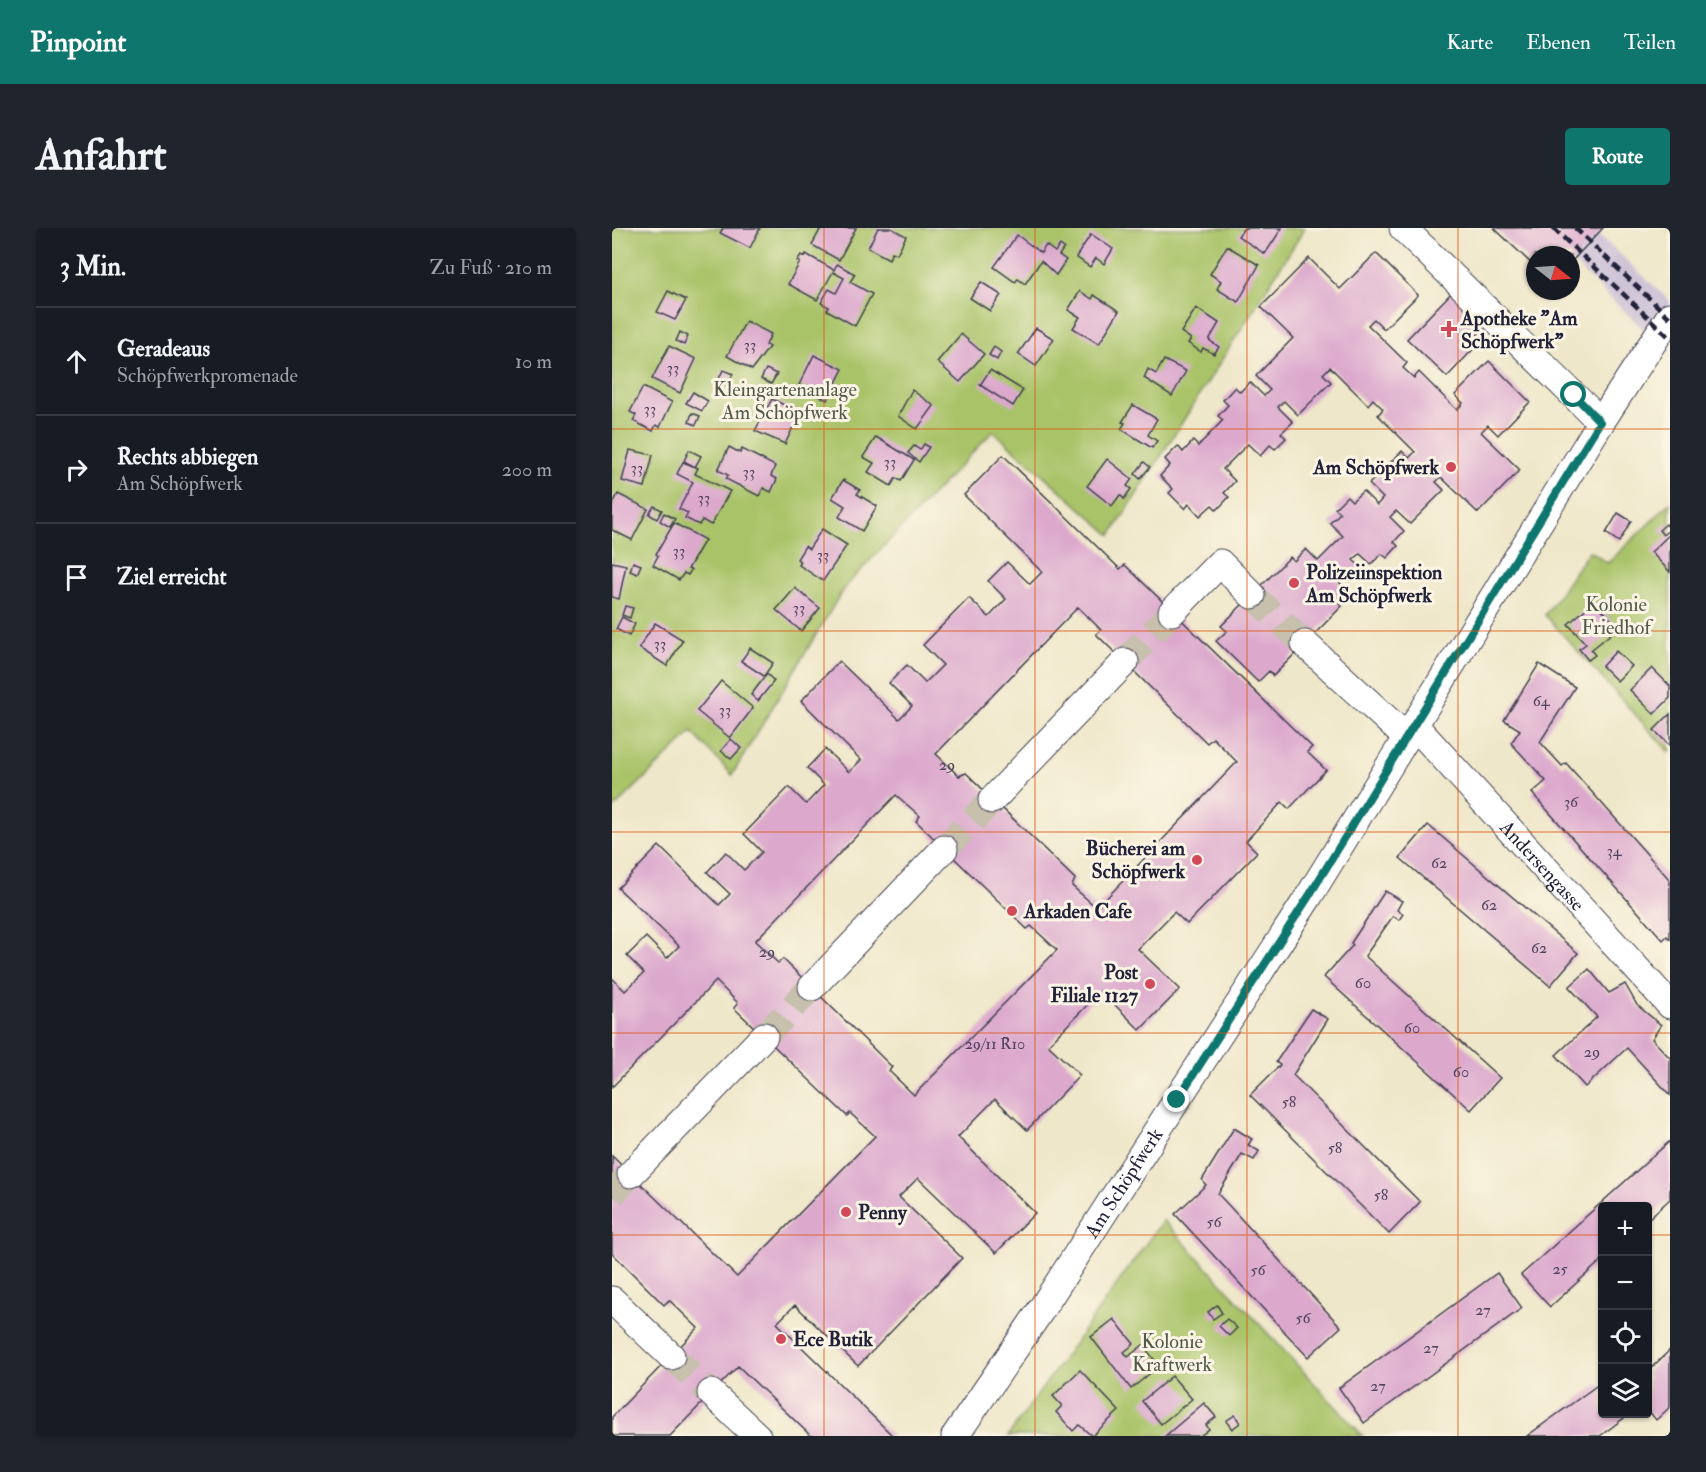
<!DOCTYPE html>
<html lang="de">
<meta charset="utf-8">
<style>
:root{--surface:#171b24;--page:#20242c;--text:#f1f3f6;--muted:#9ea1a6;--line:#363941;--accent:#0f766e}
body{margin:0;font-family:"IM FELL Double Pica",serif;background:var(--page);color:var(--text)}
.controls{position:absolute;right:18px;bottom:18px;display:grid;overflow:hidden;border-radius:6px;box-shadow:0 2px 4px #0004}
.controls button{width:54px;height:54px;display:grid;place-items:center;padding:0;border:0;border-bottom:2px solid var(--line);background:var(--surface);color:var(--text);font:30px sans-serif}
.compass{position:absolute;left:914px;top:18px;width:54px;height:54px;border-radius:50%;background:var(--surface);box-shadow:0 2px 4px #0004;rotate:107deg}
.stop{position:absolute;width:18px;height:18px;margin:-14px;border:4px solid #0f766e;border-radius:50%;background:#fff}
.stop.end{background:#0f766e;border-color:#fff;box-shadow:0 2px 6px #0008}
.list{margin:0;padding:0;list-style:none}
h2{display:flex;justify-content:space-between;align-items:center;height:78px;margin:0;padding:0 24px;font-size:26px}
h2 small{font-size:20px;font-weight:400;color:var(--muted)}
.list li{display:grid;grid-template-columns:39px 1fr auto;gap:18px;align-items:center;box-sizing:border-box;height:108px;padding:0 24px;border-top:2px solid var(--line)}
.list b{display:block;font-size:22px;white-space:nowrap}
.list p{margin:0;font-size:20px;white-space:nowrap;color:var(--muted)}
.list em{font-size:20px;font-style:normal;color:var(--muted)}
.icon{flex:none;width:33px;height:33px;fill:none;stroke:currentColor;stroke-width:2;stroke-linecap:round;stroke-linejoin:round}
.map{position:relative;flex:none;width:1058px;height:1208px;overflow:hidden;border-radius:6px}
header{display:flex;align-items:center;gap:36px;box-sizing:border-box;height:84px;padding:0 30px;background:var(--accent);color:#fff}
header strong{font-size:28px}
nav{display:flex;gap:33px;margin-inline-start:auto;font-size:21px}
.intro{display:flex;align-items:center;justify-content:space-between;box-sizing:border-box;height:144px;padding:0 36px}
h1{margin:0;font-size:42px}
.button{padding:15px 27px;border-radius:6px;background:var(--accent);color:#fff;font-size:21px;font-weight:700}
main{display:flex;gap:36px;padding:0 36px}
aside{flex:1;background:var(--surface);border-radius:6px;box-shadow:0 2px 4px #0004}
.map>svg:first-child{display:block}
.industrial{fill:#cbbfd6}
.green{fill:#a9c368;stroke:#667252;stroke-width:1.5}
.building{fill:#dca9cd;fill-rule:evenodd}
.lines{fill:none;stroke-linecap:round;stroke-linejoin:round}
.minor-tunnel{stroke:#c6c0ad;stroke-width:27;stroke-dasharray:27 14;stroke-linecap:butt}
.minor-casing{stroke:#414050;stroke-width:29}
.minor{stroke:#fff;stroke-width:27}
.rail{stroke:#22223b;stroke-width:4.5;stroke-dasharray:9 4.5;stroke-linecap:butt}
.route{stroke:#0f766e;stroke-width:8}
.grid{fill:none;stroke:#de560e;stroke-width:1.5;stroke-opacity:0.55}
.poi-dot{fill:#d1495b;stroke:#fcf5e5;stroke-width:2}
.labels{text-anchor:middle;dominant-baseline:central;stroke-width:6;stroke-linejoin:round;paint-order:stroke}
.number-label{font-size:16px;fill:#504460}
.poi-label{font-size:20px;font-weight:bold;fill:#22223b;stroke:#fcf5e5;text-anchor:start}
.park-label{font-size:20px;fill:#515a4b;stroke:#fcf5e5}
.street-label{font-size:20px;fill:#22223b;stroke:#fcf5e5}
</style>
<header>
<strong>Pinpoint</strong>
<nav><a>Karte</a><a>Ebenen</a><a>Teilen</a></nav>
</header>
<div class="intro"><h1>Anfahrt</h1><a class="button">Route</a></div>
<main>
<aside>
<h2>3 Min.<small>Zu Fuß · 210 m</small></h2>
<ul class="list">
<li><svg class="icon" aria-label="ahead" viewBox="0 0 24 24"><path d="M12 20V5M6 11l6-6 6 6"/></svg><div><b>Geradeaus</b><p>Schöpfwerkpromenade</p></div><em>10 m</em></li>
<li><svg class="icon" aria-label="right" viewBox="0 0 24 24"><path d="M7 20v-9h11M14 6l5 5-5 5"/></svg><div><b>Rechts abbiegen</b><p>Am Schöpfwerk</p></div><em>200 m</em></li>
<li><svg class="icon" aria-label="arrive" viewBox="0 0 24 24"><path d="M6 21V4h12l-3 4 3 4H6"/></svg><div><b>Ziel erreicht</b></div></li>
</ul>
</aside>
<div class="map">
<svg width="1058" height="1208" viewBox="0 0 1058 1208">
<rect width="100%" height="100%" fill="#fcf5e5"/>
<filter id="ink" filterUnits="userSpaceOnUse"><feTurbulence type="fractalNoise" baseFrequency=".0167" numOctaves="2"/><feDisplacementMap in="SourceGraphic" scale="12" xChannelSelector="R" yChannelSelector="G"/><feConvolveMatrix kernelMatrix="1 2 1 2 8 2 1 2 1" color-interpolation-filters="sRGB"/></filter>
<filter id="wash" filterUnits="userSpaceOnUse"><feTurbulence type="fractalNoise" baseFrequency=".008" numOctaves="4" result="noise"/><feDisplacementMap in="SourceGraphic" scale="24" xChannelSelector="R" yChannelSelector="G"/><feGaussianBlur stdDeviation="1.35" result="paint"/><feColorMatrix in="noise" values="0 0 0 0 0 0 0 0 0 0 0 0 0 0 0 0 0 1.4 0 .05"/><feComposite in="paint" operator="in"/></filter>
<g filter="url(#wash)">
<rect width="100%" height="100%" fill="#efe7c9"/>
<path class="industrial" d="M980 0 1058 73V126L959 33V27Z"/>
<g class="green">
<path d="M0 0H693L499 307 381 203 232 360 120 547 80 504 0 582Z"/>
<path d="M1058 275V525L933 387 977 323 996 335Z"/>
<path d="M551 992 751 1208H396Z"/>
</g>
<g id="blocks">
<g class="building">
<path d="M111 0H148L138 20 108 5Z"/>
<path d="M209 0H244L227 32 200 17Z"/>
<path d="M266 0H279L294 8 285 26 280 24 277 31 256 20Z"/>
<path d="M632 0H670L653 26 626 8Z"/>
<path d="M882 0H991L959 34V27H923V39Z"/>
<path d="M479 6 501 21 492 36 484 30 478 39 464 29Z"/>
<path d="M405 7 429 25 434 17 443 24 448 17 452 20 447 27 454 32 444 47 429 33 413 56 406 51 403 54 382 39Z"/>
<path d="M615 18 647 37 626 74 605 61 609 53 598 46Z"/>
<path d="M764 25 806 67 772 101 762 91 756 97 795 135 791 140 802 150 807 144 845 182 851 175 843 167 877 133 918 174 886 207 876 197 869 204 908 242 866 285 829 249 824 254 832 262 798 296 784 283 778 289 792 303 782 314 786 318 775 330 770 326 759 336 748 326 741 332 750 340 738 353 730 345 724 351 735 362 724 373 730 378 661 448 657 443 646 454 604 413 615 403 609 398 678 329 682 333 694 321 706 333 731 308 718 295 728 285 723 280 735 268 740 273 751 263 765 277 771 270 757 256 790 223 797 230 803 224 766 187 771 181 761 171 756 177 718 139 711 146 719 154 686 187 672 173 666 179 681 194 669 205 674 210 663 221 658 217 648 228 636 216 611 241 623 253 612 265 617 269 605 282 600 277 588 288 577 276 573 281 557 265 561 261 548 248 558 237 553 231 566 218 571 224 581 213 586 218 611 192 606 188 616 177 611 172 623 159 628 164 638 154 652 168 658 162 644 148 681 110 649 79 697 30 728 61Z"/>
<path d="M194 26 222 42 225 36 243 46 238 54 260 66 243 98 215 82 217 79 209 75 217 61 224 65 232 50 221 44 205 72 176 56 188 34 185 33 189 27 192 29Z"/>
<path d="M369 54 389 67 378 83 358 70Z"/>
<path d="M845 59 879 91 861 112 866 116 835 149 795 111Z"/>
<path d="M56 63 74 72 63 92 45 84Z"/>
<path d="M468 63 480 71 482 67 507 83 487 116 461 100 468 89 456 82Z"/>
<path d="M584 80 607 95 597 112 607 119 602 126 591 120 589 124 576 115 579 111 569 104Z"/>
<path d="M134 93 159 106 154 117 157 119 140 142 115 128Z"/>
<path d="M424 100 442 111 424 138 406 126Z"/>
<path d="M68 104 76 108 72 117 64 113Z"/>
<path d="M349 106 372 126 348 154 325 134Z"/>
<path d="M57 118 84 131 68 165 40 151Z"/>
<path d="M382 119 389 124 385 132 377 127Z"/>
<path d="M202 127 231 141 215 172 187 157Z"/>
<path d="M552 132 574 143 560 168 532 150 536 141 544 146Z"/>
<path d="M154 141 165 146 159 156 149 151Z"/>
<path d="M111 142 121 146 116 157 106 153Z"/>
<path d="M378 142 411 162 401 178 368 157Z"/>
<path d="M31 159 60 174 48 199 44 197 41 203 21 193 24 187 18 184Z"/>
<path d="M300 162 322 178 305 201 286 188Z"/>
<path d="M81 164 96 173 90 183 74 175Z"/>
<path d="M160 171 188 185 173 216 143 203Z"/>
<path d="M521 177 545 191 536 207 545 213 540 220 509 201 513 195 510 194Z"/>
<path d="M80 185 88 188 84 197 77 194Z"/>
<path d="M264 209 302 232 289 253 284 250 279 258 256 244 262 235 251 229Z"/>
<path d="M312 216 317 219 307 234 296 225 302 218 308 222Z"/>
<path d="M117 219 128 225 130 221 163 238 159 248 165 251 159 264 151 260 147 268 114 251 116 247 106 242Z"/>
<path d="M18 222 41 227 33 259 10 253Z"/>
<path d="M77 222 89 228 83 239 72 233Z"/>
<path d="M391 227 508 341 513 337 700 519 695 524 714 542 677 581 670 574 634 613 645 624 575 696 562 684 526 721 568 761 528 802 489 763 436 817 468 847 415 902 383 871 346 909 423 985 384 1025 306 950 287 969 350 1030 246 1138 183 1077 165 1095 281 1208H199L126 1138 58 1208H0V1189L86 1100 57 1072 52 1077 0 1025V928L125 1049 263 908 238 885 235 888 122 780 126 775 104 753 0 859V750L13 763 32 745 15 728 34 709 55 730 67 718 6 660 47 618 107 677 118 666 95 644 114 624 132 642 150 624 132 606 177 559 194 576 212 557 195 540 213 521 237 544 249 532 189 473 227 433 287 491 300 478 277 455 295 437 313 455 331 437 311 417 357 370 377 389 394 371 376 353 395 334 418 356 430 344 352 267ZM466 379 489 402 484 406 595 515 601 510 625 534 485 680 460 658 463 651 354 545 347 548 324 526ZM284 567 308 588 304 593 415 701 419 698 445 722 302 867 277 843 280 839 171 731 166 735 143 713Z"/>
<path d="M495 231 520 251 515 258 519 261 512 271 508 267 500 278 475 258Z"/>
<path d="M71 234 86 240 83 246 118 263 99 297 90 292 87 297 73 290 76 285 67 281 81 254 65 246Z"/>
<path d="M532 234 538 239 528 251 523 246Z"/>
<path d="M231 252 248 262 245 266 265 278 250 303 227 289 233 278 220 270Z"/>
<path d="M6 266 36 281 20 312 0 302V278Z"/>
<path d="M42 278 50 282 45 291 37 286Z"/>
<path d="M52 285 63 291 58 299 48 293Z"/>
<path d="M1006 285 1019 293 1007 314 994 305Z"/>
<path d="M62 295 93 312 76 341 79 342 76 347 72 345 67 352 41 337 46 328 44 326Z"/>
<path d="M1054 296 1058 301 1051 307 1047 302Z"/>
<path d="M210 301 235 317 211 353 187 337 189 334 185 331 193 318 197 321Z"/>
<path d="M1058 306V344L1039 324Z"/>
<path d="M0 334 14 337 7 371 0 369Z"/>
<path d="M21 334 29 337 25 346 18 343Z"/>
<path d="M183 360 208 380 189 403 164 382Z"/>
<path d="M983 373 1006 400 979 422 983 427 976 432 967 421 974 416 956 396Z"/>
<path d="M13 378 21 380 18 390 10 387Z"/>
<path d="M10 389 23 396 17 408 4 401Z"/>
<path d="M43 395 71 412 55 438 27 420Z"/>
<path d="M138 420 161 435 152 448 129 433Z"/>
<path d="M1004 423 1020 438 1005 453 990 438Z"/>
<path d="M927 436 963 459 928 514 950 538 954 535 1058 652V711L1055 708 1051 712 920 565 934 553 899 515 908 502 892 492Z"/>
<path d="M1040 440 1058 458V470L1042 486 1018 462Z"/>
<path d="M155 446 162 453 146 473 139 467Z"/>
<path d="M109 453 141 480 118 510 85 483Z"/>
<path d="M1058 486V518L1042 502Z"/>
<path d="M119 511 129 520 119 531 109 523Z"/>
<path d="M816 597 966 725 938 758 788 630Z"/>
<path d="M773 663 790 673 785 682 791 686 787 692 781 688 753 728 888 850 859 882 712 749 741 717 739 715Z"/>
<path d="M977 741 997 765 1013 756 1025 777 1049 797 1040 811 1058 830V867L1015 820 973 859 944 827 985 789 957 759Z"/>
<path d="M699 781 716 791 681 847 808 974 777 1006 638 867 668 837 664 834Z"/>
<path d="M622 900 640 911 636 917 647 923 642 932 630 926 606 966 729 1099 696 1129 563 986 594 957 590 952Z"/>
<path d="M1058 913V971L1036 991V978H990V1032L938 1079 909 1047Z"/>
<path d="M885 1045 910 1080 752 1195 727 1160Z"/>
<path d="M605 1077 610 1085 601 1091 596 1084Z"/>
<path d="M502 1091 522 1116 512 1124 516 1129 531 1117 547 1138 519 1161 479 1109Z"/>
<path d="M615 1091 625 1100 617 1108 607 1098Z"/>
<path d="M1058 1122V1179L1044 1192 1036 1182V1143Z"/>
<path d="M468 1142 507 1183 480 1208 467 1197 461 1203 444 1184 450 1178 441 1168Z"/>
<path d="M560 1148 580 1171 549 1196 530 1173Z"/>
<path d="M987 1156 990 1160V1186H1009L1012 1190 988 1208H915Z"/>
<path d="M592 1175 604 1189 594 1197 597 1201 588 1208H553Z"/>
<path d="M623 1187 628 1195 620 1201 614 1193Z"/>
</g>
</g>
</g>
<g filter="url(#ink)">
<use href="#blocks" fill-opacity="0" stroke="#414050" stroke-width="1.5"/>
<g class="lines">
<g class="minor-tunnel">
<path d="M640 367 693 416"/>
<path d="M513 434 560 384"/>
<path d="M332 621 380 572"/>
<path d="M152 808 200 759"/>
<path d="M0 966 19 946"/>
<path d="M59 1128 99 1165"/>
</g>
<g class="minor-casing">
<g id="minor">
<path d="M791 0 989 194"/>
<path d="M560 384 608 335 640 367"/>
<path d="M693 416 795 510"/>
<path id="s1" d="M803 498 1058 777"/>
<path d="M380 572 513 434"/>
<path d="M200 759 332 621"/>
<path d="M19 946 152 808"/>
<path d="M0 1072 59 1128"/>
<path d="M99 1165 145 1208"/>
<path id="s2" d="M343 1208 425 1088 697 668 989 194 1058 88"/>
</g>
</g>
<use href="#minor" class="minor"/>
<g class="rail">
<path d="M941 0 1058 110"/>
<path d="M963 0 1058 90"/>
</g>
</g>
</g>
<g class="lines" filter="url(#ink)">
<path class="route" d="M565 872 697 668 988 194 962 167"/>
</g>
<path class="grid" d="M212 0V1208M423 0V1208M635 0V1208M846 0V1208M0 201H1058M0 403H1058M0 604H1058M0 805H1058M0 1007H990M1036 1007H1058"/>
<g class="poi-dot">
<path d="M834 92h6v6h6v6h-6v6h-6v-6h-6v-6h6z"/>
<circle cx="839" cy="239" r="6"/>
<circle cx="682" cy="355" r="6"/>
<circle cx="585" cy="632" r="6"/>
<circle cx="400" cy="683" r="6"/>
<circle cx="538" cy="756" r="6"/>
<circle cx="234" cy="984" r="6"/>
<circle cx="169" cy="1111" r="6"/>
</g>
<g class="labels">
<g class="number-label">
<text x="138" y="117">33</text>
<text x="61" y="140">33</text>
<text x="38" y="181">33</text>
<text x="278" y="234">33</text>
<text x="25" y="240">33</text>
<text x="137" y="244">33</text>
<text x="92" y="270">33</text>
<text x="67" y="323">33</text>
<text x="211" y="327">33</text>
<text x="187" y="380">33</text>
<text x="48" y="416">33</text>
<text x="929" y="473">64</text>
<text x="113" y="482">33</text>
<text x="335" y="537">29</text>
<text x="959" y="574">36</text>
<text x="1002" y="623">34</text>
<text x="827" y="635">62</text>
<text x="877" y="677">62</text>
<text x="927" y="720">62</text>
<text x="155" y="724">29</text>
<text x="751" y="755">60</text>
<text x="800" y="800">60</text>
<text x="383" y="816">29/11 R10</text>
<text x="980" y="824">29</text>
<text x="849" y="844">60</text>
<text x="677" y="874">58</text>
<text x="723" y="920">58</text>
<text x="769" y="967">58</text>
<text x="602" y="994">56</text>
<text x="948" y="1041">25</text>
<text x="646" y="1042">56</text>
<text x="871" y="1082">27</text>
<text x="691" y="1090">56</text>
<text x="819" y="1120">27</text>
<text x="766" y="1158">27</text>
</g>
<g class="poi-label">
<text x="849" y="90">Apotheke "Am<tspan x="849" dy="23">Schöpfwerk"</tspan></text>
<text x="827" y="239" text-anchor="end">Am Schöpfwerk</text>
<text x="694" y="344">Polizeiinspektion<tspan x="694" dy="23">Am Schöpfwerk</tspan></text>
<text x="573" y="620" text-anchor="end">Bücherei am<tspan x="573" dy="23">Schöpfwerk</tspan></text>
<text x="412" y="683">Arkaden Cafe</text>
<text x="526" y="744" text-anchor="end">Post<tspan x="526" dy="23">Filiale 1127</tspan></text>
<text x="246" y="984">Penny</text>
<text x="181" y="1111">Ece Butik</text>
</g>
<g class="park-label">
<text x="173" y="161">Kleingartenanlage<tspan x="173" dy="23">Am Schöpfwerk</tspan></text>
<text x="1004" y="376">Kolonie<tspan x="1004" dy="23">Friedhof</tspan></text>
<text x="560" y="1113">Kolonie<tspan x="560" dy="23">Kraftwerk</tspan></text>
</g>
<g class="street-label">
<text stroke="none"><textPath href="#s1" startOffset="189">Andersengasse</textPath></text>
<text stroke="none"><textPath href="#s2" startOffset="304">Am Schöpfwerk</textPath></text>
</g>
</g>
</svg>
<div class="controls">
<button>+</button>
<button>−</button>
<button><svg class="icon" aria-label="locate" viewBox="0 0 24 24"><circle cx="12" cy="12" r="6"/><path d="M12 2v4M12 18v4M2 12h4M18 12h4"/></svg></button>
<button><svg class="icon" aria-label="layers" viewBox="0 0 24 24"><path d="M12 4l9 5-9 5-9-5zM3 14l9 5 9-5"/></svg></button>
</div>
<svg class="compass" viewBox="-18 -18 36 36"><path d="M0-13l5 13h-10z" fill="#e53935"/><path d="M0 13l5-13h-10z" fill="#9ea1a6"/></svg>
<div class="stop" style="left:962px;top:167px"></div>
<div class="stop end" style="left:565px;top:872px"></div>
</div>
</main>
